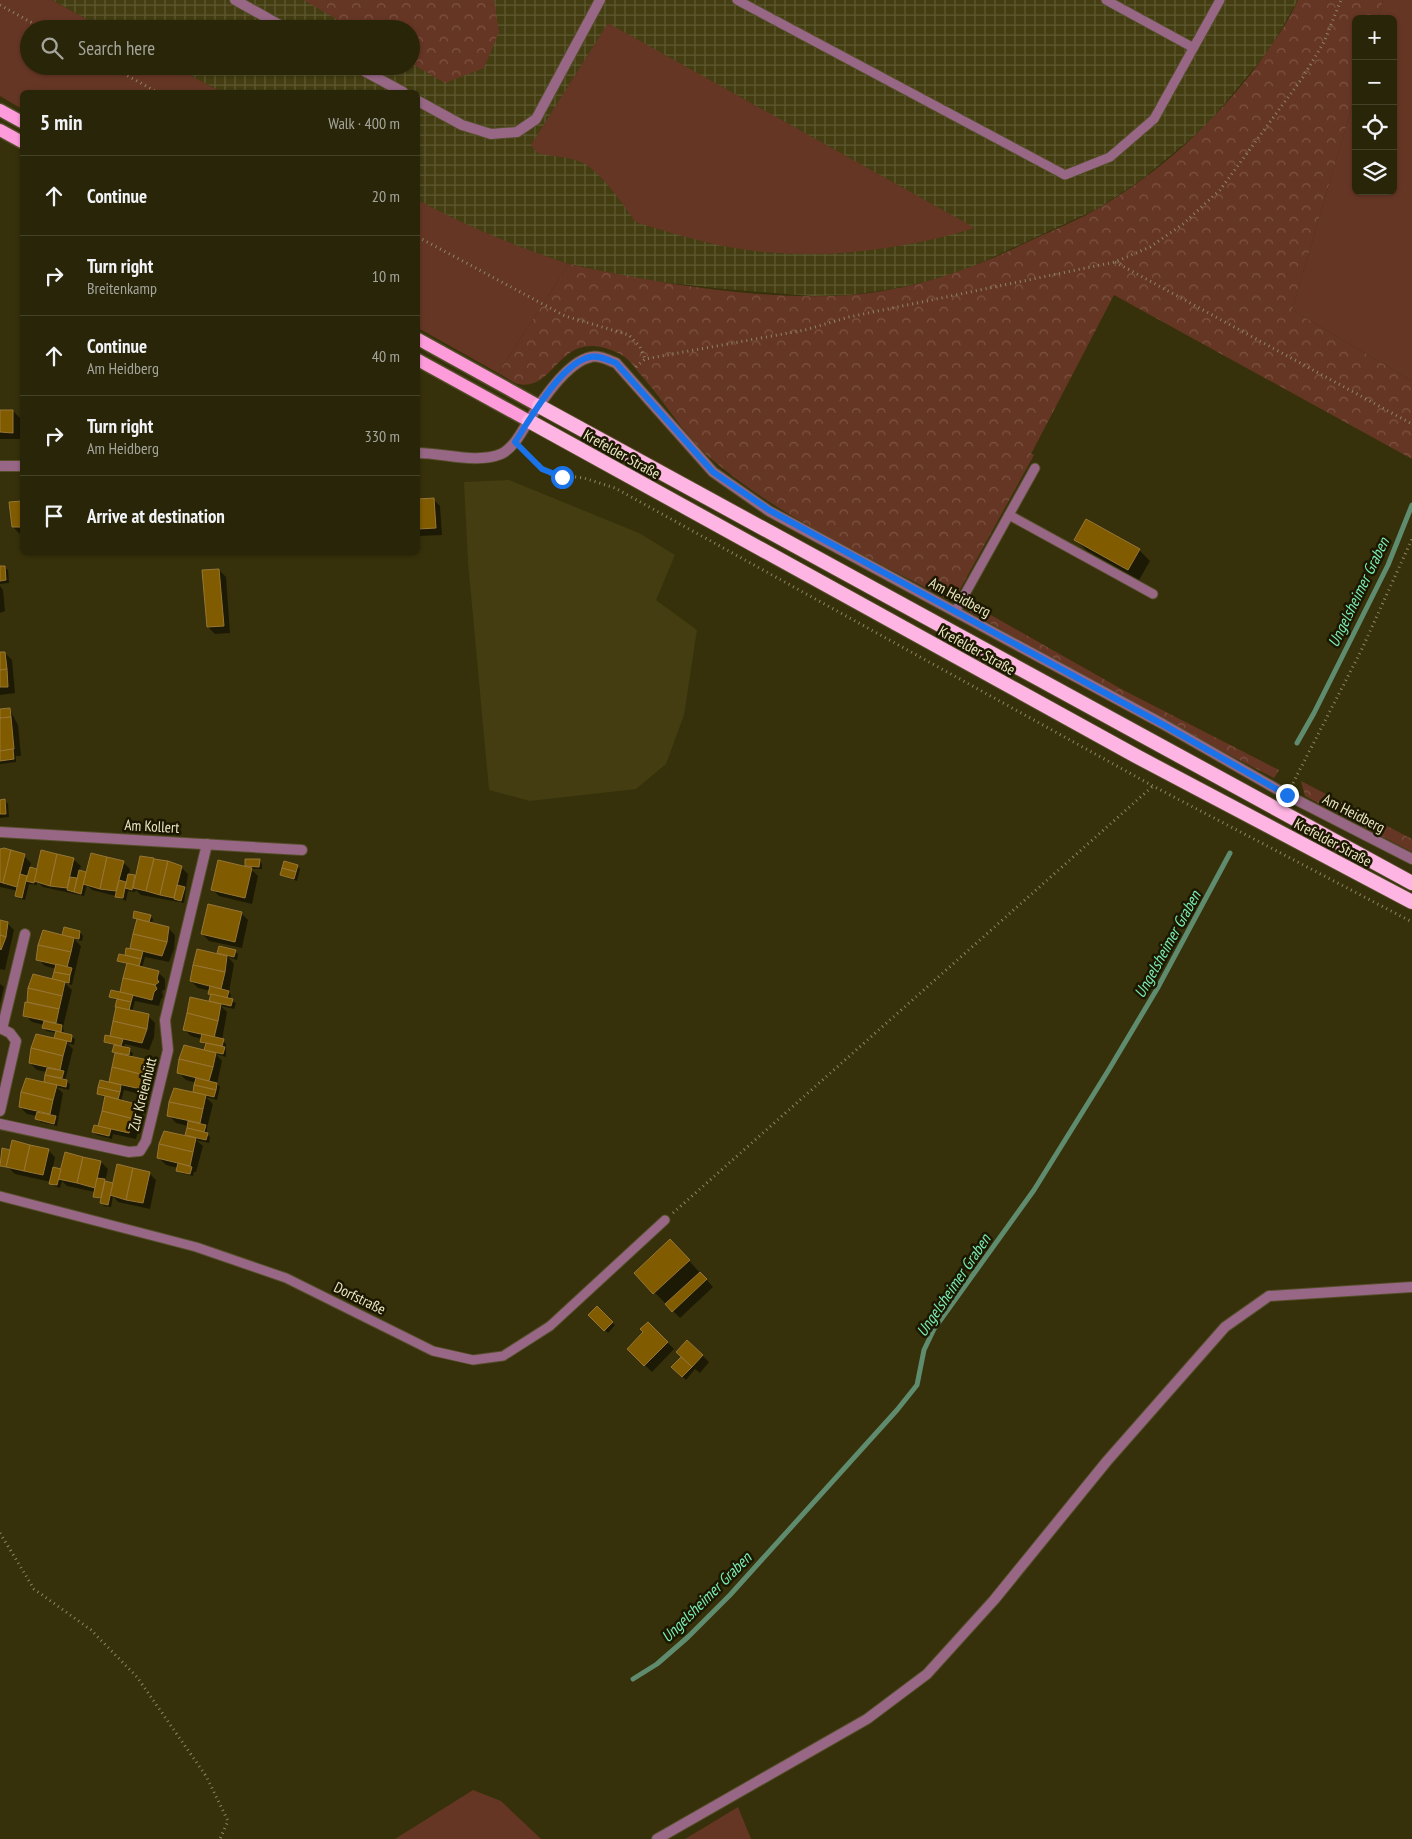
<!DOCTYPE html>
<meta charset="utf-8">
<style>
:root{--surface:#282508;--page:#343116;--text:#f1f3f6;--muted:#a5a59c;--line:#444229}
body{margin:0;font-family:"PT Sans Narrow",sans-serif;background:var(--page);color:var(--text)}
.controls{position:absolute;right:15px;top:15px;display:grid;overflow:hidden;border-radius:8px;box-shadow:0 1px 4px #0004}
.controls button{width:45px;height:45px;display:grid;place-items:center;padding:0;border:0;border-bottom:1px solid var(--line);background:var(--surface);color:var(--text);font:25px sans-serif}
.stop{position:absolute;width:15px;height:15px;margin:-11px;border:4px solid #1a73e8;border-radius:50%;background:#fff}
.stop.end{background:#1a73e8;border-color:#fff;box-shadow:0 1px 5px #0008}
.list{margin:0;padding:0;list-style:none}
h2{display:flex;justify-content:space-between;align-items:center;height:65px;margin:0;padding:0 20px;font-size:21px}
h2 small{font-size:16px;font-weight:400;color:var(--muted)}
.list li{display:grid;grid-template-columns:32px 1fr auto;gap:15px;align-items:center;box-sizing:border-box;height:80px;padding:0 20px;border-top:1px solid var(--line)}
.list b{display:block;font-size:19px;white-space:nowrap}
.list p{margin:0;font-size:16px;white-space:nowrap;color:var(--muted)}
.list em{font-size:16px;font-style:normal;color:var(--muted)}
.icon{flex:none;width:28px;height:28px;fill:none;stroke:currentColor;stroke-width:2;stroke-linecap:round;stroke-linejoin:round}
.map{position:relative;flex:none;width:1412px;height:1839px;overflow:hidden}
.search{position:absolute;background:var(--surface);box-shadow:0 1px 4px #0004;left:20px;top:20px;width:400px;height:55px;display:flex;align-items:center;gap:12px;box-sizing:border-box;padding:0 18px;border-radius:28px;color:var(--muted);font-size:19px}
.panel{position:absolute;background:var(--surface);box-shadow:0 1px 4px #0004;left:20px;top:90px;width:400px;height:465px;border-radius:8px}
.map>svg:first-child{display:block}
.built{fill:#433d11}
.industrial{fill:url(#industrial-grid)}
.green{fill:#663624}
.forest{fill:url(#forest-crowns)}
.shadow{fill:#0007;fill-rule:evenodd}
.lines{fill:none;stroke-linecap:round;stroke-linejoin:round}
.stream{stroke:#5f8c6e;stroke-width:5}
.building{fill:#805b00;stroke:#977636}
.service-casing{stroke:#534e28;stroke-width:11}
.minor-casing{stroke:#534e28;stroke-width:12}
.primary-casing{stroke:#534e28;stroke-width:15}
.trunk-casing{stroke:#534e28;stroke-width:16}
.path{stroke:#8c8762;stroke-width:3;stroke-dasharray:1 4;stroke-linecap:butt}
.service{stroke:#976785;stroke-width:9}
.minor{stroke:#976785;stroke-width:10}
.primary{stroke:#fe9cdb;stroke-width:12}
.trunk{stroke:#feb5e3;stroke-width:14}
.route{stroke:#1a73e8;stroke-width:6}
.labels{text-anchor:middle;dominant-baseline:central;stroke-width:5;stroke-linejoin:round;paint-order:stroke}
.street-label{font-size:15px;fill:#eae6c3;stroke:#1c1800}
.water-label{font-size:16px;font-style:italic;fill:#78edb6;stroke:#1c1800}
</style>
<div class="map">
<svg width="1412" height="1839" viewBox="0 0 1412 1839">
<defs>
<pattern id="industrial-grid" width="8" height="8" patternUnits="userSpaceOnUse" patternTransform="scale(1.25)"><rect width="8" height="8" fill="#433d11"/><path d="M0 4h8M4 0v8" fill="none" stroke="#5e5932"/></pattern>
<pattern id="forest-crowns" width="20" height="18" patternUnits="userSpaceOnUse" patternTransform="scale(1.25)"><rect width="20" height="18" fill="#663624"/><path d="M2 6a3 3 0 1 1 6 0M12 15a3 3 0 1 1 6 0" fill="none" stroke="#7c5342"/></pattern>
</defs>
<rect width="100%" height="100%" fill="#36310a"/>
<path class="built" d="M509 480 639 533 675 555 656 600 697 630 684 715 666 764 636 789 530 801 489 790 468 562 464 482Z"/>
<path class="industrial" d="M52 0H1298L1270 49 1206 126 1141 180 1099 208 965 270 929 281 893 289 850 295 812 296 724 289 643 280 569 264 509 244 461 224 418 200V92H221L173 66H411V29H104Z"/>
<g class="green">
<path d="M0 0H52L104 29H29V66H173L221 92H22V109L0 96Z"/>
<path d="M1383 0H1412V381L1292 310 1356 93V191H1393V19H1378Z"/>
<path d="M608 23 975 228C889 254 793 264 705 242 681 236 659 229 635 222 625 206 600 171 583 163 569 156 552 157 537 153L531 145Z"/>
<path d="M418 200C468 227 515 246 569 264L498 373 418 328Z"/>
<path d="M473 1790 501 1801 541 1839H395Z"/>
<path d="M738 1807 751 1839H685Z"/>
</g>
<g class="forest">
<path d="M304 0H494L499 32 484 68 445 83 411 63V29H353Z"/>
<path d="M1298 0H1383L1378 19H1356V93L1292 310 1412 381V459L1114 295 1031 454 1034 455 953 602C874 560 784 520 715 462 685 438 665 401 639 373 634 366 628 358 620 354 558 323 558 392 518 384 512 382 504 376 498 373L569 264C657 283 760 301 850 295 916 290 975 268 1034 239 1056 229 1078 220 1099 208 1159 173 1210 126 1253 71 1269 49 1287 25 1298 0Z"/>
<path d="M968 602 1123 690 1279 770 1274 778 1135 706 965 609Z"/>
<path d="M1301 781 1412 839V852L1305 796Z"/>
</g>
<g class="shadow">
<path d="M0 411H13L20 418V439H0Z"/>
<path d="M433 499 440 506 442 535 418 536V500Z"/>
<path d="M22 502V534H20L13 527 11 504Z"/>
<path d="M1076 540 1139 550 1150 561 1139 580 1087 551Z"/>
<path d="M0 567H4L8 570 9 583 0 584Z"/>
<path d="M219 570 226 577 230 633 215 634 208 627Z"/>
<path d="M0 586 3 590 5 611 0 613Z"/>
<path d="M0 653H5L12 660 15 693 0 695Z"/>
<path d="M10 710 18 725 21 756H16V762L0 764V711Z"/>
<path d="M4 800 8 804 9 817 0 818V801Z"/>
<path d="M0 850 24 856 31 863 30 868 36 870 73 859 81 866 79 872 87 875 123 862 130 869 129 875 136 878 141 857 181 867 188 874 184 903 141 895 136 890 135 892 128 891 126 901 116 896 92 890 87 885 84 896 43 887 37 882V885L29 884 25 900 20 899 16 896 18 891 0 887Z"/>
<path d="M259 861 262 864V869H251L258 876 252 904 219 896 212 889 249 868 246 866Z"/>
<path d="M297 866 300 869 297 881 281 875Z"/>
<path d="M241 913 248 920 242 948 209 941 202 934Z"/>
<path d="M150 916 153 919 152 924 168 928 175 935 174 949 169 962 145 957 142 968 158 972 165 979V989L162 991 163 997 161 999 159 1006 135 1001 132 1012 148 1016 155 1023 154 1037 149 1050 125 1044 124 1048 133 1053 132 1058 147 1061 154 1068V1079L150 1083 152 1087 148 1096 124 1090 121 1101 136 1105 143 1112 136 1139 113 1134 112 1139 97 1135 93 1132 102 1128 106 1098 98 1094 113 1084 110 1081 116 1054 113 1051 115 1046 105 1042 114 1038 111 1035 118 1001 110 997 124 995 121 992 128 965 119 960 126 956 127 949 134 951 131 948 137 921 134 918Z"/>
<path d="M0 922 7 923 14 930 5 970 0 969Z"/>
<path d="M80 932 83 936 82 941 74 939 81 946 72 985 65 983 72 990 63 1027 64 1034 75 1039 74 1045 67 1043 73 1049 65 1081 70 1084 69 1090 56 1087 63 1093 57 1126 40 1122 37 1116 27 1114 20 1107 48 1084 45 1082 47 1072 37 1070 30 1063 55 1040 57 1033 46 1031 44 1025 32 1022 25 1015 34 976 56 981V969L45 966 38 959 63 936Z"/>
<path d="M220 947 235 951 238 954 237 960 228 957 234 964 229 992 231 995 230 1000 236 1003 234 1009 221 1006 227 1012 222 1040 226 1044V1057L216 1054 222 1061 217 1084 220 1087 217 1100 206 1097 213 1104 207 1128V1134L210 1137 209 1143 196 1140 203 1146 196 1172H194L193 1176 181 1173 178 1168 166 1165 159 1158 189 1138 186 1135 188 1126 176 1123 169 1115 194 1094 196 1083 186 1080 179 1073 208 1052 202 1039 191 1036 184 1029 213 1004 211 1001V991L198 988 191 981 218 955ZM219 1008H221L214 1043H212Z"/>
<path d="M0 984 4 987 0 1004Z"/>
<path d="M3 1149 48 1150 55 1157 53 1168 60 1170 101 1162 108 1169 105 1182 112 1184 149 1173 156 1180 150 1209 118 1202 113 1196 111 1207 104 1206 102 1200 94 1196 95 1192 67 1186 62 1181 60 1188 54 1186 51 1182 15 1174 9 1168 0 1165Z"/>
<path d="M681 1252 713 1287 680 1318 635 1273Z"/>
<path d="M597 1308 615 1325 608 1333 590 1315Z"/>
<path d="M648 1323 674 1349 652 1372 628 1349 645 1332Z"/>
<path d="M702 1355 709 1362 700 1373 695 1369 686 1380 673 1367 682 1357Z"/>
</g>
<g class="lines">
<g class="stream">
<path d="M1297 743 1314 713 1388 565 1412 505"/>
<path d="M633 1679 657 1664 688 1637 730 1595 897 1410 917 1385 924 1350 934 1329 1034 1190 1108 1071 1157 989 1230 853"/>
</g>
</g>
<g class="building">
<path d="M0 410H13V433L0 432Z"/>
<path d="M434 498 436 528 418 529V499Z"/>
<path d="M22 501V527H12L9 502Z"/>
<path d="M1086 519 1140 549 1128 570 1074 540Z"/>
<path d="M0 566H5L6 580 0 581Z"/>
<path d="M219 569 224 626 207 627 202 570Z"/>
<path d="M0 652H5L7 669 0 670Z"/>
<path d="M7 669 8 687H0V670Z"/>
<path d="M10 708 11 717 0 718V709Z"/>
<path d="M11 717 14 749 0 751V718Z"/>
<path d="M13 749 14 759 0 761V751Z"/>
<path d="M5 799 6 814H0V800Z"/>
<path d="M4 848 11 850 3 883 0 882V849Z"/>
<path d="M11 850 25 854 17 887 3 883Z"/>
<path d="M41 850 57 854 50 886 34 881Z"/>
<path d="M91 853 107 857 100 889 83 884Z"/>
<path d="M57 854 74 858 67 888 50 886Z"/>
<path d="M140 856 154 858 146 891 133 888Z"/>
<path d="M107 857 124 861 116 891 100 889Z"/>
<path d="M154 859 168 861 160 895 146 891Z"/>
<path d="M245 859H260L259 867 245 866Z"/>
<path d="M218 860 252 868 245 898 211 890Z"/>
<path d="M168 861 182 866 174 898 160 895Z"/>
<path d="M284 861 298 865 296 872 282 868Z"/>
<path d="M30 867 37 869 34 883 26 881Z"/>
<path d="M282 868 296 872 294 879 280 875Z"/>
<path d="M79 870 86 872 81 894 74 892Z"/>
<path d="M20 874 27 876 22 898 15 896Z"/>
<path d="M128 874 135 875 132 890 125 888Z"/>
<path d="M70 877 77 878 74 892 67 890Z"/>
<path d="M119 880 126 882 123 898 115 897Z"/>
<path d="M177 885 185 887 181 901 174 899Z"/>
<path d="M208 904 242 912 235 942 201 934Z"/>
<path d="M134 911 151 915 149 922 133 918Z"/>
<path d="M137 919 169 927 167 942 133 934Z"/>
<path d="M0 920 8 922 6 937 0 935Z"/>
<path d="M64 927 80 931 79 939 62 935Z"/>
<path d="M43 930 74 938 71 952 38 945Z"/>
<path d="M133 934 167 942 162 956 130 948Z"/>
<path d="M0 935 6 937 1 950 0 949Z"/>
<path d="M38 945 71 952 67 967 36 960Z"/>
<path d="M219 946 236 950 234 957 217 953Z"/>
<path d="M126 948 143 951 141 959 125 955Z"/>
<path d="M197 949 227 956 225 972 193 965Z"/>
<path d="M119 954 141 959 139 966 117 961Z"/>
<path d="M127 963 159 971 157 979 159 982 155 985 123 978Z"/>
<path d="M56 964 72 968 70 975 54 972Z"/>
<path d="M193 965 225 972 221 989 190 981Z"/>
<path d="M54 972 70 975 69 983 52 979Z"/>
<path d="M33 974 65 982 62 996 28 988Z"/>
<path d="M123 978 155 985 157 989 154 992 152 1000 120 992Z"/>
<path d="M210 986 229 991 227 998 208 994Z"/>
<path d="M28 988 62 996 59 1009 27 1002Z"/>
<path d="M111 990 133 995 131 1002 109 997Z"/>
<path d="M211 994 233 999 231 1006 209 1001Z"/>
<path d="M190 997 221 1004 218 1021 187 1013Z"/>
<path d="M117 999 131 1002 129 1010 115 1007Z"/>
<path d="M25 1002 59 1009 56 1023 23 1016Z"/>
<path d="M116 1007 149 1014 147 1029 113 1021Z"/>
<path d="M187 1013 218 1021 214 1037 183 1030Z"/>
<path d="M44 1021 62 1025 61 1032 42 1028Z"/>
<path d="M113 1021 147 1029 142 1043 110 1036Z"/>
<path d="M56 1031 72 1035 71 1042 54 1038Z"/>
<path d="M36 1034 67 1041 63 1056 31 1048Z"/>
<path d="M202 1034 224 1039 222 1046 200 1042Z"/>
<path d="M105 1035 123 1039 121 1046 104 1042Z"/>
<path d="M206 1043 225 1047 223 1054 204 1050Z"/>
<path d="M114 1045 130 1048 129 1055 112 1052Z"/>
<path d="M184 1045 216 1053 213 1067 179 1059Z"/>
<path d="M31 1048 63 1056 60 1070 29 1063Z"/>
<path d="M115 1053 148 1060 147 1072 144 1075 112 1067Z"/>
<path d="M179 1059 213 1067 209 1081 177 1073Z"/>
<path d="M112 1067 144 1075 146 1079 141 1089 109 1082Z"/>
<path d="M47 1068 64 1071 62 1078 45 1075Z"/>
<path d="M45 1075 67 1080 66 1087 44 1082Z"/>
<path d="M26 1078 57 1085 53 1100 21 1092Z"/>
<path d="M196 1078 217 1083 216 1090 194 1085Z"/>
<path d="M100 1080 121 1085 120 1092 98 1087Z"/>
<path d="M194 1085 216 1090 214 1097 193 1092Z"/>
<path d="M98 1087 120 1092 118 1099 97 1094Z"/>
<path d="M174 1088 206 1095 203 1109 169 1102Z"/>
<path d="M21 1092 53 1100 50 1114 19 1107Z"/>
<path d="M105 1096 136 1104 134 1119 102 1111Z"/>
<path d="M169 1102 203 1109 200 1123 167 1116Z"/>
<path d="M102 1111 134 1119 129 1133 98 1126Z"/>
<path d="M37 1112 56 1116 54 1124 35 1119Z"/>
<path d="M188 1121 206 1125 204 1132 187 1128Z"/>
<path d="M94 1125 111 1129 109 1136 92 1132Z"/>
<path d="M187 1128 208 1133 206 1140 185 1135Z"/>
<path d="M164 1131 196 1138 193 1152 159 1144Z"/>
<path d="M12 1140 30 1145 24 1171 6 1167Z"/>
<path d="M159 1144 193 1152 190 1166 157 1158Z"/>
<path d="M30 1145 49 1149 43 1175 24 1171Z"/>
<path d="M2 1148 10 1150 6 1167 0 1166Z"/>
<path d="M65 1152 83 1157 77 1183 58 1179Z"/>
<path d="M83 1157 101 1161 95 1188 77 1183Z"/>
<path d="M178 1163 192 1167 190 1174 176 1171Z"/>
<path d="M117 1164 133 1168 126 1200 110 1195Z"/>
<path d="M53 1167 61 1169 57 1185 49 1184Z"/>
<path d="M133 1168 150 1172 143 1203 126 1200Z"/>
<path d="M97 1178 105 1179 101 1198 93 1197Z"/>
<path d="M105 1181 113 1183 108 1205 100 1203Z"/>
<path d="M670 1239 690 1260 653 1294 634 1273Z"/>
<path d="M700 1272 707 1279 672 1312 665 1304Z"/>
<path d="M597 1306 613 1322 604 1331 588 1315Z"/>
<path d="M648 1322 668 1342 644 1366 627 1349 643 1332 640 1329Z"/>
<path d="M687 1340 703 1355 692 1367 676 1352Z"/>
<path d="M681 1357 692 1367 682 1377 671 1367Z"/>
</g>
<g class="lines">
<g class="service-casing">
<g id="service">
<path d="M737 0 1065 175 1110 157 1154 119 1220 0"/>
<path d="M1106 0 1192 47"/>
<path d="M1009 515 1153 594"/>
<path d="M955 612 1035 468"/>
<path d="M0 1196 196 1247 286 1278 433 1351 473 1360 503 1356 550 1326 665 1220"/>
</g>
</g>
<g class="minor-casing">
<g id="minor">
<path d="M235 0 287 29"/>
<path d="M355 66 403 92"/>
<path d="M418 101 462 125 491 134 517 132 536 119 600 0"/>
<path d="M418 453C444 453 476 464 501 454 512 449 520 435 526 425 539 405 566 362 591 357 599 355 608 360 616 363L713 472 769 511 1163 724 1287 795 1412 859"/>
<path d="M0 466H22"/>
<path d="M0 832 302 850"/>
<path d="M0 1028 10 1033 16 1041 0 1111"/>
<path d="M2 1029 25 934"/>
<path d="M0 1124 129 1152 140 1151 146 1141 168 1050 165 1020 207 844"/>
<path d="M657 1839 867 1719 927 1674 994 1600 1107 1461 1225 1327 1269 1296 1412 1287"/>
</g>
</g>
<g class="primary-casing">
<g id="primary">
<path d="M0 110 22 122"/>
<path d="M0 130 22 142"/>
<path d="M418 339 539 406"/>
<path d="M418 360 529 421"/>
</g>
</g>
<g class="trunk-casing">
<g id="trunk">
<path d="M539 406 1412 883"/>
<path d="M529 421 1136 756 1412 902"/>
</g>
</g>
<g class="path">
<path d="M0 5 43 29"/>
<path d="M110 66 157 92"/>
<path d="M418 237 565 316 629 335 640 347 645 359"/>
<path d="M1115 262 1412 424"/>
<path d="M636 367 645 359 805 330 849 317 1115 262 1150 247 1183 224 1220 190 1303 77 1324 42 1341 0"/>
<path d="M524 451 550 474 584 478 615 488 1153 786 1412 922"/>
<path d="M1293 783 1361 651 1412 539"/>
<path d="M673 1213 1153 786"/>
<path d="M0 1533 34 1589 91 1630 137 1677 206 1776 228 1821 220 1839"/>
</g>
<use href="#service" class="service"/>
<use href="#minor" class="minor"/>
<use href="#primary" class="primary"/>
<use href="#trunk" class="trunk"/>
</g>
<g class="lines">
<path class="route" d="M562 477 542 469 515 442C531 418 561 363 590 357 599 355 608 360 616 363L713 472 769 510 1162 724 1287 795"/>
</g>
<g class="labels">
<g class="street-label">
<text transform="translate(622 454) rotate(29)">Krefelder Straße</text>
<text transform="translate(960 597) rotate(28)">Am Heidberg</text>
<text transform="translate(977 650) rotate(29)">Krefelder Straße</text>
<text transform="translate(1354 813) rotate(27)">Am Heidberg</text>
<text transform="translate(152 826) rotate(3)">Am Kollert</text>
<text transform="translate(1333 842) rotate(28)">Krefelder Straße</text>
<text transform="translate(142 1094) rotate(-76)">Zur Kreienhütt</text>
<text transform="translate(360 1298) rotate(26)">Dorfstraße</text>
</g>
<g class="water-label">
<text transform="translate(1358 592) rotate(-64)">Ungelsheimer Graben</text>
<text transform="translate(1167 944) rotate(-61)">Ungelsheimer Graben</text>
<text transform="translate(953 1285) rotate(-56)">Ungelsheimer Graben</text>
<text transform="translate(706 1597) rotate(-45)">Ungelsheimer Graben</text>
</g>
</g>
</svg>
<div class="controls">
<button>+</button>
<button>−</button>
<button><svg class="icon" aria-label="locate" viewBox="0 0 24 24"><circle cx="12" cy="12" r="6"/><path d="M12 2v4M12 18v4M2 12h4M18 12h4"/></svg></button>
<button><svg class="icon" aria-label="layers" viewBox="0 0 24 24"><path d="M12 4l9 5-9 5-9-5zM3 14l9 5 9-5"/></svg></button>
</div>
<div class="stop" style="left:562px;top:477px"></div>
<div class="stop end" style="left:1287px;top:795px"></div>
<div class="search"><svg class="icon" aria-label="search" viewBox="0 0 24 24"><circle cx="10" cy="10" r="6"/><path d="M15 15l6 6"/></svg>Search here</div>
<section class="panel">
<h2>5 min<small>Walk · 400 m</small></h2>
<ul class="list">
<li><svg class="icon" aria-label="ahead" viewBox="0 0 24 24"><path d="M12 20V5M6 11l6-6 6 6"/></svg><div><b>Continue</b></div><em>20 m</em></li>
<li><svg class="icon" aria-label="right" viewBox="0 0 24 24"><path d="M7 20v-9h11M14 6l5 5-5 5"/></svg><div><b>Turn right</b><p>Breitenkamp</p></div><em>10 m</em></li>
<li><svg class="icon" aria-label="ahead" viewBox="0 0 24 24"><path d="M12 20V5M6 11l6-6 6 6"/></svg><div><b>Continue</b><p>Am Heidberg</p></div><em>40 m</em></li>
<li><svg class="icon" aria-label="right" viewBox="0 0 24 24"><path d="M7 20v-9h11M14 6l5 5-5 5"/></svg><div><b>Turn right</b><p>Am Heidberg</p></div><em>330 m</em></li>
<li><svg class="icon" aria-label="arrive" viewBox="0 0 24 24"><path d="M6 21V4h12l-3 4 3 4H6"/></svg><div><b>Arrive at destination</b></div></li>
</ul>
</section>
</div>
